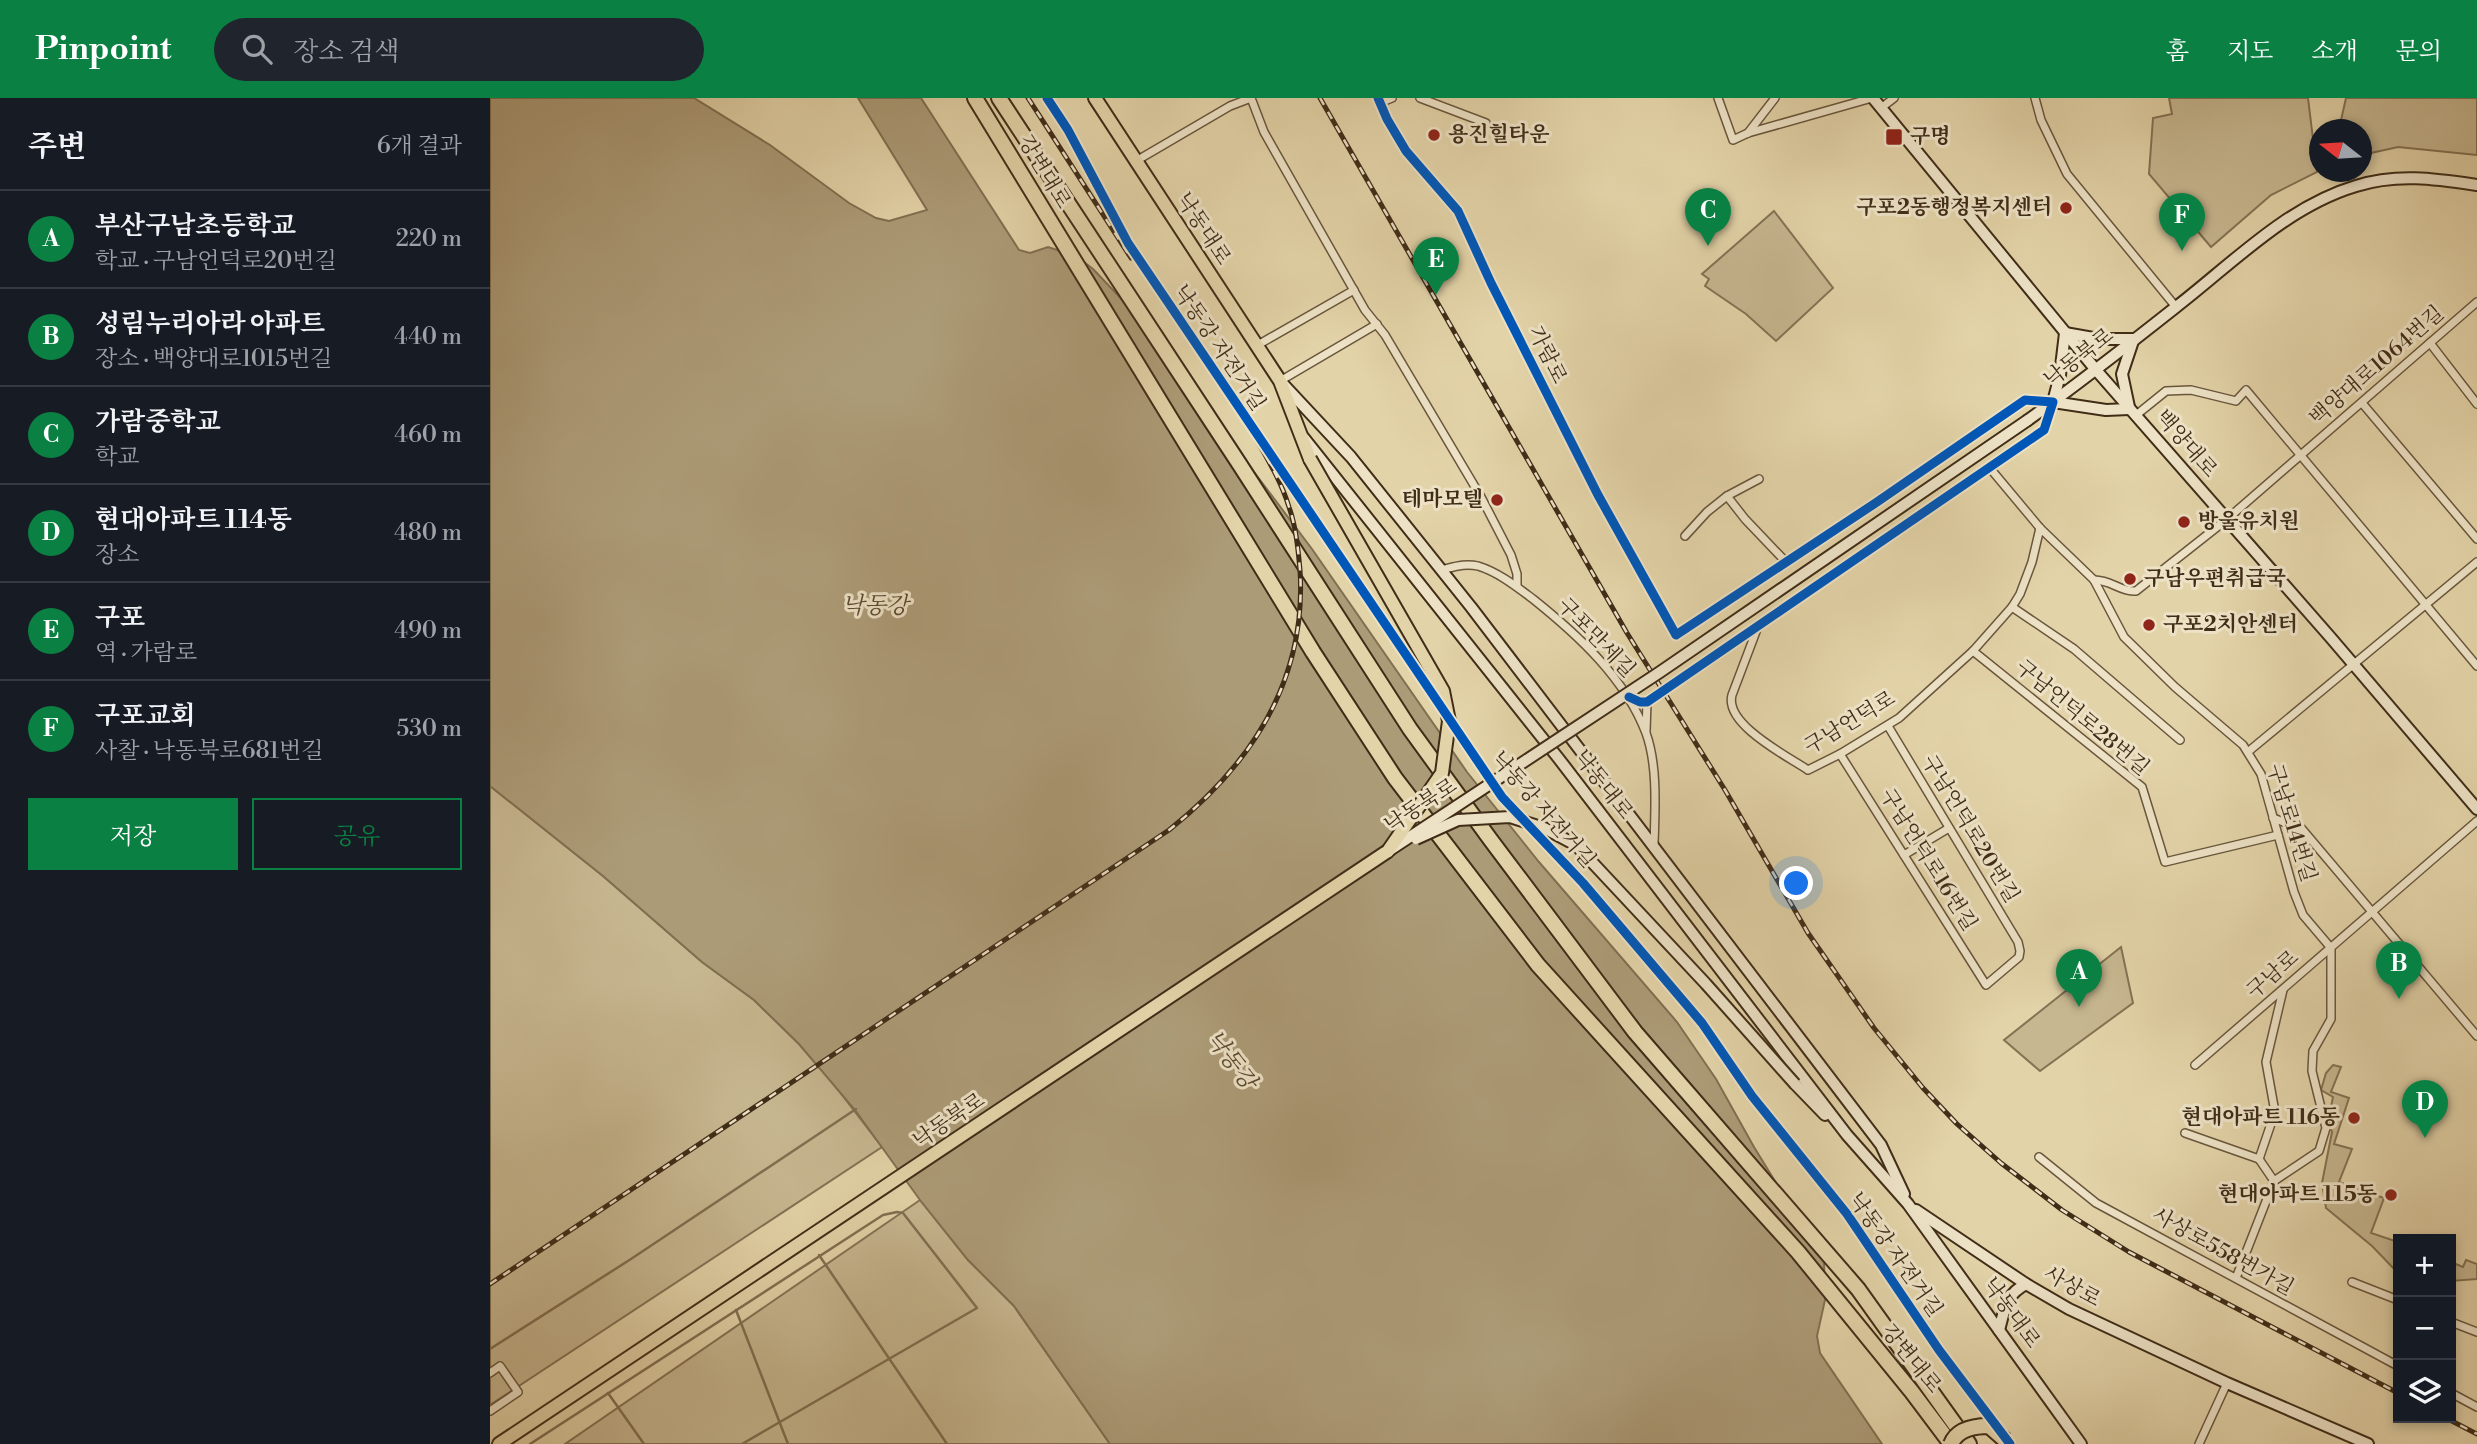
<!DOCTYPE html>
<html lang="ko">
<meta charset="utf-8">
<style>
:root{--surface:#171b24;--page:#20242c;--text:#f1f3f6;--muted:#9ea1a6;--line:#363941;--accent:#0b8043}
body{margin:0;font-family:"Libre Bodoni","Noto Serif KR",serif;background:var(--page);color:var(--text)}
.controls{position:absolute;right:21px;bottom:21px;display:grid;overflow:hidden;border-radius:0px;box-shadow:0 4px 10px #0003}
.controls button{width:63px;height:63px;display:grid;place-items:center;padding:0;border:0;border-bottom:2px solid var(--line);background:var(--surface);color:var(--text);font:35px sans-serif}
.compass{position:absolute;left:1819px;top:21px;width:63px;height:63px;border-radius:50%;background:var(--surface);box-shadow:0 4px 10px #0003;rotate:287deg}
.you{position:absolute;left:1307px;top:786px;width:24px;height:24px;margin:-18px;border:5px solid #fff;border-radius:50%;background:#1a73e8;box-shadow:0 0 0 10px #1a73e833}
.badge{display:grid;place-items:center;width:46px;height:46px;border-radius:50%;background:var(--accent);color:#fff;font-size:23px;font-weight:700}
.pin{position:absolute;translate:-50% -58px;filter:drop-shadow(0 2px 4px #0008)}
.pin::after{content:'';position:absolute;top:37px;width:24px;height:21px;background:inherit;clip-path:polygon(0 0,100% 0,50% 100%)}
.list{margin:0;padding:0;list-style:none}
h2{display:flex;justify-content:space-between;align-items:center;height:91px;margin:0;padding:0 28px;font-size:30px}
h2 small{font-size:23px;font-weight:400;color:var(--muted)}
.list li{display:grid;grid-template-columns:46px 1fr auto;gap:21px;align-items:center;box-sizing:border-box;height:98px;padding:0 28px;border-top:2px solid var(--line)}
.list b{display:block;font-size:26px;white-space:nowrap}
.list p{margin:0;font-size:23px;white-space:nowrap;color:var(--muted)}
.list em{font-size:23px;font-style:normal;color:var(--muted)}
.actions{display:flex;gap:14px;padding:21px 28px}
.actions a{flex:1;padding:16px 0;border:2px solid var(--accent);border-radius:0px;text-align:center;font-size:24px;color:var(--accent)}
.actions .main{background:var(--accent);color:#fff}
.icon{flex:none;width:38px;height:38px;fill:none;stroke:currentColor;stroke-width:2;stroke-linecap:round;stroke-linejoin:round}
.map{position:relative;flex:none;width:1987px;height:1346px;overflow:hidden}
header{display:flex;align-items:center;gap:42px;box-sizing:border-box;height:98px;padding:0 35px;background:var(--accent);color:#fff}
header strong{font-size:33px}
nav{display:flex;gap:38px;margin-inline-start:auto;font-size:24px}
.search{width:490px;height:63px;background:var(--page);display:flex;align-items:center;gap:18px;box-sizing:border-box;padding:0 24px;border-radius:38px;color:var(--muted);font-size:26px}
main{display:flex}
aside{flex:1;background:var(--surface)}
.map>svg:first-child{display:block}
.green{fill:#c7b790;stroke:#847254;stroke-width:2}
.water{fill:#ac9b77;stroke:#816f51;stroke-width:2}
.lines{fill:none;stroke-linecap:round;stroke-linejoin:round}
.stream{stroke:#816f51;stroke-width:2.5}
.street-tunnel{stroke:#c2b28b;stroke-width:7;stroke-dasharray:7 3.5;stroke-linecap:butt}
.street-casing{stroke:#69563c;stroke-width:10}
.secondary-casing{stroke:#402d18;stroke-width:14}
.primary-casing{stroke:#402d18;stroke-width:16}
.highway-casing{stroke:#402d18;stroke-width:18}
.street{stroke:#ede2c6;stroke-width:7}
.secondary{stroke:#ede2c6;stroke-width:10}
.primary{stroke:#e3d3a8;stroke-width:12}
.highway{stroke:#e3d3a8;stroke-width:14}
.rail-casing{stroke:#402d18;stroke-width:5}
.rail{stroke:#ede2c6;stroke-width:2.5;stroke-dasharray:8;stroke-linecap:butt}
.secondary-bridge-casing{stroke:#402d18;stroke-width:14;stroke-linecap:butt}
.primary-bridge-casing{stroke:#402d18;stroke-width:16;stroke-linecap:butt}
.highway-bridge-casing{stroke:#402d18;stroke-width:18;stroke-linecap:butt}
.secondary-bridge{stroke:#ede2c6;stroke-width:10}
.primary-bridge{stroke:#e3d3a8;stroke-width:12}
.highway-bridge{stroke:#e3d3a8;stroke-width:14}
.cycleway-casing{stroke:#ede2c6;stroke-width:13}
.cycleway{stroke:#0057b8;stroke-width:9}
.poi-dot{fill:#8f2418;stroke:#ede2c6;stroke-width:2.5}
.labels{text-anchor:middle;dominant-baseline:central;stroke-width:6;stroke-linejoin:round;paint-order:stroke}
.poi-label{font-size:21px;font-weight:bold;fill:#402d18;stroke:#ede2c6;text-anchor:start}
.street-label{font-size:21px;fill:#402d18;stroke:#ede2c6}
.water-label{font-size:23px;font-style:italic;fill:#5b4830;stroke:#ede2c6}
</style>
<header>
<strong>Pinpoint</strong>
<div class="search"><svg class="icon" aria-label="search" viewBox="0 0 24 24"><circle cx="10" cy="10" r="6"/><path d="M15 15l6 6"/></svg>장소 검색</div>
<nav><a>홈</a><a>지도</a><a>소개</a><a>문의</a></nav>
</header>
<main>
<aside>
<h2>주변<small>6개 결과</small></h2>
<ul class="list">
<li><span class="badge">A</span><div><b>부산구남초등학교</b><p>학교 · 구남언덕로20번길</p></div><em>220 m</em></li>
<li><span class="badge">B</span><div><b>성림누리아라 아파트</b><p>장소 · 백양대로1015번길</p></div><em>440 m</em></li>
<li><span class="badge">C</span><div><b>가람중학교</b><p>학교</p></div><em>460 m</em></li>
<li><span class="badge">D</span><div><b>현대아파트 114동</b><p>장소</p></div><em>480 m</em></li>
<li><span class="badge">E</span><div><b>구포</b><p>역 · 가람로</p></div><em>490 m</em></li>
<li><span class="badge">F</span><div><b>구포교회</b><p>사찰 · 낙동북로681번길</p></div><em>530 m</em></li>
</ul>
<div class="actions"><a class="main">저장</a><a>공유</a></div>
</aside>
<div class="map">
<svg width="1987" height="1346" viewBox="0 0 1987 1346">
<rect width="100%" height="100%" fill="#e3d3a8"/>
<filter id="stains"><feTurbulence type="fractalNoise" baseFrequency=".00286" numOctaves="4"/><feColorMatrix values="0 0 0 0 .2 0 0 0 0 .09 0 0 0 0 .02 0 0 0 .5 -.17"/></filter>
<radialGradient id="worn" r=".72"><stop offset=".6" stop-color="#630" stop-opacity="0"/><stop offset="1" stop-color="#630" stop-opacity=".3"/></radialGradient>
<g class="green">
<path d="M1679 0H1818L1827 74 1781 97 1721 149 1659 76 1663 20 1682 16Z"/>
<path d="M1856 0H1987V57L1908 49 1872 57 1871 32 1849 31Z"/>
<path d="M1284 113 1343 190 1286 243 1256 216 1215 188 1219 181 1212 176Z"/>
<path d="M0 688 113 778 212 864 264 902 309 946 339 980 392 1049 0 1307Z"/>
<path d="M1631 849 1643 905 1550 973 1514 942Z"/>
<path d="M1843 967 1851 969 1841 994 1859 1000 1844 1046 1862 1051 1849 1084 1894 1100 1881 1135 1908 1144V1175L1882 1148 1836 1110 1832 1085 1842 1034 1838 1024 1843 999 1831 992 1836 975Z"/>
<path d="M430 1102 478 1162 524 1208 620 1346H75Z"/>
<path d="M1976 1162 1987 1166V1181L1961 1183V1164L1973 1169Z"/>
</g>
<path class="water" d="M0 0H204L280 47 359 105 386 120 399 123 437 112 368 0H431L529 152 540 155 558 149 586 158 603 171 642 212 822 451 977 674 1049 764 1187 924 1226 981 1264 1049 1334 1163 1335 1202 1327 1238 1330 1255 1392 1346H620L524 1208 478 1162 430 1102 365 1012 309 946 264 902 212 864 113 778 0 688Z"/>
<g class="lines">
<g class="stream">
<path d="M329 1157 457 1346"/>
<path d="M246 1212 298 1346"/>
<path d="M0 1251 141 1161 366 1011"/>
<path d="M118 1295 154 1346"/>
<path d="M40 1346 393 1117 407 1114 413 1115 487 1210 252 1346"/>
</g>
<path class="street-tunnel" d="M1157 604 1194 580"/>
<g class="street-casing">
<g id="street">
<path d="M761 0 774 34 875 212 895 237 991 399 1021 457 1027 476V488"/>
<path d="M888 0 897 21 916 53 968 113 1001 185 1108 397 1186 537 1387 404 1535 302 1563 304 1554 332 1194 580"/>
<path d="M930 0 996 25"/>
<path d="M1228 0 1243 42 1258 35 1382 0"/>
<path d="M1545 0 1551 22 1577 76 1686 209"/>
<path d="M890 5 902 0"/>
<path d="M1391 10 1404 0"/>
<path d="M1258 35 1285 0"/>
<path d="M646 63 740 8 761 0"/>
<path d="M1940 245 1987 306"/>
<path d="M766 248 864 192"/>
<path d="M790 283 887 226"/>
<path d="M1872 305 1987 441"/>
<path d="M1645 318 1676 293 1701 292 1746 303 1756 292 1987 568"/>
<path d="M1499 369 1550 430 1604 482 1634 539 1685 589 1753 647 1771 676 1804 794 1813 817 1841 850V921L1823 953 1822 973 1836 1030 1829 1053 1784 1083 1746 1180"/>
<path d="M1269 381 1237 398 1255 421 1296 464"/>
<path d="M1195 438 1217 414 1237 398"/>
<path d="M951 472C964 469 975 465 988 468 1008 474 1027 489 1043 501 1088 537 1135 580 1156 635 1168 668 1165 712 1164 747"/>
<path d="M1604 482C1622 482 1630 494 1646 493L1736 422 1987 204"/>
<path d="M1522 509 1584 551 1690 642"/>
<path d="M1267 531 1242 597C1234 626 1297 658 1318 672L1350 656 1409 620 1483 553 1522 509 1530 496 1542 464 1550 430"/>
<path d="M1483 553 1652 689 1675 764 1788 737"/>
<path d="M1139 600 1150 604H1157L1156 633"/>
<path d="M1759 653 1987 464"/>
<path d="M1350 656 1496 887 1529 859 1530 853 1528 844 1398 628"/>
<path d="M1783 720 1812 731 1987 938"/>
<path d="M1414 757 1459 730"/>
<path d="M1705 967 1987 723"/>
<path d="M1695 1035 1769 1061"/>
<path d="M1549 1059 1606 1105 1908 1268"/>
<path d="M1769 1061 1785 1014 1776 964 1793 892"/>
<path d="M1769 1061 1784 1083"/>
<path d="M1862 1184 1908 1202"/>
<path d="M1961 1224 1987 1234"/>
<path d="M0 1275 10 1268 28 1294 0 1313"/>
<path d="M1961 1295 1987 1309"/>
<path d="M1709 1346 1737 1285"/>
</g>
</g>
<g class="secondary-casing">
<g id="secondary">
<path d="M1383 0 1606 272 1841 540 1987 711"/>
<path d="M1575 235 1609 241H1644"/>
<path d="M792 285 861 359 981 509 1391 1047 1414 1096"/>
<path d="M1563 304 1616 312 1639 311"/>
<path d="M1563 304 1570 277 1575 235"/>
<path d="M1639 309 1632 276 1643 243"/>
<path d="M1538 322C1589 285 1638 247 1686 209 1743 165 1796 109 1866 88 1907 75 1946 81 1987 87"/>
<path d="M814 340 1069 661 1357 1037 1418 1106 1591 1346"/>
<path d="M1305 986 1335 1017"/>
<path d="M1426 1112 1536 1186 1579 1211 1737 1285 1878 1346"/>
<path d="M1509 1232C1515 1211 1515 1197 1536 1186"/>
</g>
</g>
<g class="primary-casing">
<g id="primary">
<path d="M605 0 790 283 820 361"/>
<path d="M9 1346 898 753"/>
</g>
</g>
<g class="highway-casing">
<g id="highway">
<path d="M485 0 823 554 905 680 1048 867 1308 1154 1422 1294 1461 1346"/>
<path d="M509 0 750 367 920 631 1000 741 1145 934 1368 1191 1479 1346"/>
</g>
</g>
<use href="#street" class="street"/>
<use href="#secondary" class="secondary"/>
<use href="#primary" class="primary"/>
<use href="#highway" class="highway"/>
<g class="rail-casing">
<g id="rail">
<path d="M538 0 641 160"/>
<path d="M830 0 1137 535 1235 692 1318 835 1384 930 1433 990 1467 1026 1511 1065 1572 1112 1639 1154 1908 1295"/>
<path d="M0 1186 679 732C762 666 817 582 810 472 808 450 806 429 799 409 791 383 777 360 764 337"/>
<path d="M1956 1320 1987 1336"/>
</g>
</g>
<use href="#rail" class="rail"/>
<g class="secondary-bridge-casing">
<g id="secondary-bridge">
<path d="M926 741 968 722 1020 719 1054 730 1086 747 1216 886 1305 986"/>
<path d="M900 752 1170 574 1538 322"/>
</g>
</g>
<g class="primary-bridge-casing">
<path id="primary-bridge" d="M820 361 953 593 959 623 952 675 898 753"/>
</g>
<g class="highway-bridge-casing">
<path id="highway-bridge" d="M1461 1346C1467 1331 1484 1328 1499 1328L1515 1342"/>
</g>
<use href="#secondary-bridge" class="secondary-bridge"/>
<use href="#primary-bridge" class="primary-bridge"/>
<use href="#highway-bridge" class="highway-bridge"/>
<g class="cycleway-casing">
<g id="cycleway">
<path d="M557 0 578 32 638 145 1012 699 1093 785 1212 925 1262 998 1357 1116 1449 1252 1520 1346"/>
<path d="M888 0 897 21 916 53 968 113 1001 185 1108 397 1186 537 1387 404 1535 302 1563 304 1554 332 1157 604H1150L1139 599"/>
</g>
</g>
<use href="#cycleway" class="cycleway"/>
</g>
<g class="poi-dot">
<circle cx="944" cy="37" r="7"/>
<rect x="1395" y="30" width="18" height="18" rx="3.5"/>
<circle cx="1576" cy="110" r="7"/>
<circle cx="1007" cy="402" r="7"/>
<circle cx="1694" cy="424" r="7"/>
<circle cx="1640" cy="481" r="7"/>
<circle cx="1659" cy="527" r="7"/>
<circle cx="1864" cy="1020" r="7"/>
<circle cx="1901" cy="1097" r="7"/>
</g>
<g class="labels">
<g class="poi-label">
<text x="958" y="37">용진힐타운</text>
<text x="1420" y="39">구명</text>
<text x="1562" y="110" text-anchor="end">구포2동행정복지센터</text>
<text x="993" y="402" text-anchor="end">테마모텔</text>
<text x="1708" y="424">방울유치원</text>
<text x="1654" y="481">구남우편취급국</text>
<text x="1673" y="527">구포2치안센터</text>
<text x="1850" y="1020" text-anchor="end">현대아파트 116동</text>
<text x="1887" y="1097" text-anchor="end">현대아파트 115동</text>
</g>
<g class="street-label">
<text transform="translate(554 74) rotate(59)">강변대로</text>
<text transform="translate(713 131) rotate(57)">낙동대로</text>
<text transform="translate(729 250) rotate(56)">낙동강 자전거길</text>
<text transform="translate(1057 257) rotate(64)">가람로</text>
<text transform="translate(1589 260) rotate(-38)">낙동북로</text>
<text transform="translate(1887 268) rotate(-41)">백양대로1064번길</text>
<text transform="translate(1696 346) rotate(49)">백양대로</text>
<text transform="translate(1106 540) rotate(46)">구포만세길</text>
<text transform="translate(1592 620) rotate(40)">구남언덕로28번길</text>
<text transform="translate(1360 625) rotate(-31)">구남언덕로</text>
<text transform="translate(1113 687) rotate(52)">낙동대로</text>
<text transform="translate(931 708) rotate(-33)">낙동북로</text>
<text transform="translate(1053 712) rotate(49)">낙동강 자전거길</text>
<text transform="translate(1801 725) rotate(73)">구남로14번길</text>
<text transform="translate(1480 731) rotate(59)">구남언덕로20번길</text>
<text transform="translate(1438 762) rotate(58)">구남언덕로16번길</text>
<text transform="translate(1783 877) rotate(-41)">구남로</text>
<text transform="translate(459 1023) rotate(-34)">낙동북로</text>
<text transform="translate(1733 1154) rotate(29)">사상로558번가길</text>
<text transform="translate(1405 1157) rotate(55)">낙동강 자전거길</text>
<text transform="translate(1582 1189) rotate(29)">사상로</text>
<text transform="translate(1521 1215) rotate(54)">낙동대로</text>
<text transform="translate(1421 1261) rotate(51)">강변대로</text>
</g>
<g class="water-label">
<text x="385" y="508">낙동강</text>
<text transform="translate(741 962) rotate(53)">낙동강</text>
</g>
</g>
<rect width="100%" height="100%" filter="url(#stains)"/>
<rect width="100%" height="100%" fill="url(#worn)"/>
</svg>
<div class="controls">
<button>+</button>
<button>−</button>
<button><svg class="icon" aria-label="layers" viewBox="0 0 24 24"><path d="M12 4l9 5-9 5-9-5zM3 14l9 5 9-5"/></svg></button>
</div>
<svg class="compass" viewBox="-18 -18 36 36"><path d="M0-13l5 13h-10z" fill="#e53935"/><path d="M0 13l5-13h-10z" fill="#9ea1a6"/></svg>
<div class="you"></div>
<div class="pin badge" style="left:1589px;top:909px">A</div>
<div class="pin badge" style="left:1909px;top:901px">B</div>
<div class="pin badge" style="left:1218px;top:148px">C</div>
<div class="pin badge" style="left:1935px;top:1040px">D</div>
<div class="pin badge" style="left:946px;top:197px">E</div>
<div class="pin badge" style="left:1692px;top:153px">F</div>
</div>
</main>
